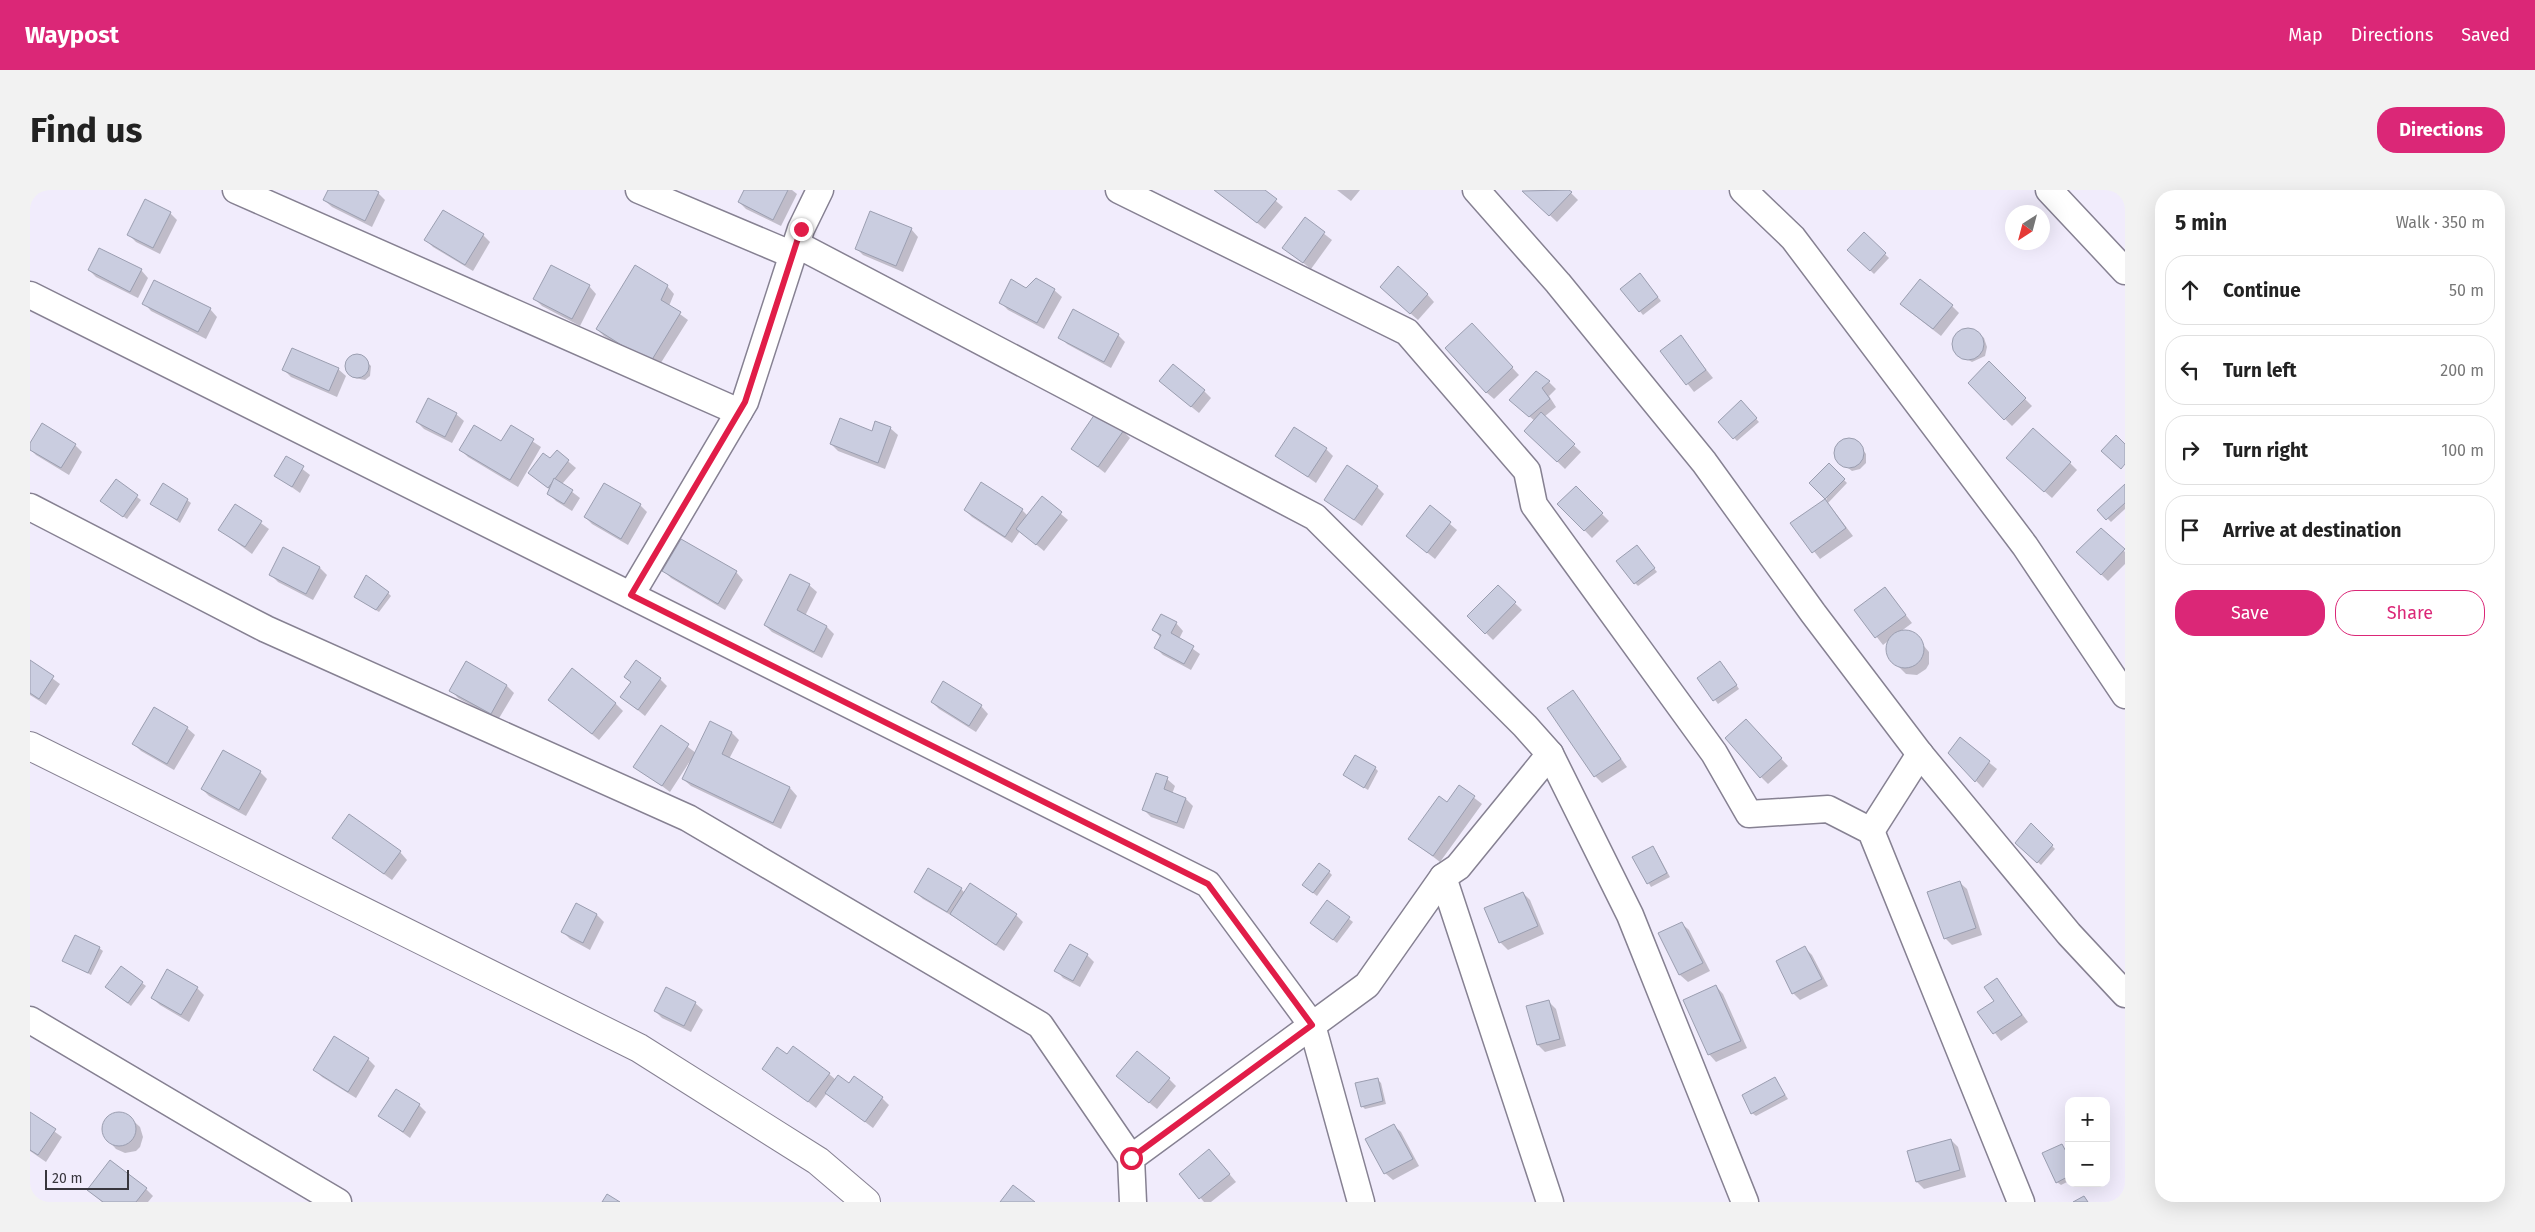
<!DOCTYPE html>
<meta charset="utf-8">
<style>
:root{--surface:#fff;--page:#f2f2f2;--text:#222;--muted:#767676;--line:#e0e0e0;--accent:#db2777}
body{margin:0;font-family:"Fira Sans",sans-serif;background:var(--page);color:var(--text)}
.controls{position:absolute;right:15px;bottom:15px;display:grid;overflow:hidden;border-radius:10px;box-shadow:0 5px 20px #0002}
.controls button{width:45px;height:45px;display:grid;place-items:center;padding:0;border:0;border-bottom:1px solid var(--line);background:var(--surface);color:var(--text);font:25px sans-serif}
.compass{position:absolute;left:1975px;top:15px;width:45px;height:45px;border-radius:50%;background:var(--surface);box-shadow:0 5px 20px #0002;rotate:216deg}
.scale{position:absolute;left:15px;bottom:12px;width:84px;box-sizing:border-box;padding-left:5px;border:2px solid #38363d;border-top:0;font-size:14px;line-height:18px;white-space:nowrap;color:#38363d;-webkit-text-stroke:4px #f1ecfc;paint-order:stroke}
.stop{position:absolute;width:15px;height:15px;margin:-11px;border:4px solid #e11d48;border-radius:50%;background:#fff}
.stop.end{background:#e11d48;border-color:#fff;box-shadow:0 1px 5px #0008}
.list{margin:0;padding:0;list-style:none}
h2{display:flex;justify-content:space-between;align-items:center;height:65px;margin:0;padding:0 20px;font-size:21px}
h2 small{font-size:16px;font-weight:400;color:var(--muted)}
.list li{display:grid;grid-template-columns:32px 1fr auto;gap:15px;align-items:center;box-sizing:border-box;height:70px;margin:0 10px 10px;padding:0 10px;border:1px solid var(--line);border-radius:20px}
.list b{display:block;font-size:19px;white-space:nowrap}
.list em{font-size:16px;font-style:normal;color:var(--muted)}
.actions{display:flex;gap:10px;padding:15px 20px}
.actions a{flex:1;padding:11px 0;border:1px solid var(--accent);border-radius:20px;text-align:center;font-size:18px;color:var(--accent)}
.actions .main{background:var(--accent);color:#fff}
.icon{flex:none;width:28px;height:28px;fill:none;stroke:currentColor;stroke-width:2;stroke-linecap:round;stroke-linejoin:round}
.map{position:relative;flex:none;width:2095px;height:1012px;overflow:hidden;border-radius:20px}
header{display:flex;align-items:center;gap:30px;box-sizing:border-box;height:70px;padding:0 25px;background:var(--accent);color:#fff}
header strong{font-size:24px}
nav{display:flex;gap:28px;margin-inline-start:auto;font-size:18px}
.intro{display:flex;align-items:center;justify-content:space-between;box-sizing:border-box;height:120px;padding:0 30px}
h1{margin:0;font-size:35px}
.button{padding:12px 22px;border-radius:20px;background:var(--accent);color:#fff;font-size:18px;font-weight:700}
main{display:flex;gap:30px;padding:0 30px}
aside{flex:1;background:var(--surface);border-radius:20px;box-shadow:0 5px 20px #0002}
.map>svg:first-child{display:block}
.shadow{fill:#0003}
.building{fill:#cacde0;stroke:#9b9eb0}
.lines{fill:none;stroke-linecap:round;stroke-linejoin:round}
.minor-casing{stroke:#868192;stroke-width:29}
.tertiary-casing{stroke:#868192;stroke-width:30}
.minor{stroke:#fff;stroke-width:26}
.tertiary{stroke:#fff;stroke-width:28}
.route{stroke:#e11d48;stroke-width:6}
</style>
<header>
<strong>Waypost</strong>
<nav><a>Map</a><a>Directions</a><a>Saved</a></nav>
</header>
<div class="intro"><h1>Find us</h1><a class="button">Directions</a></div>
<main>
<div class="map">
<svg width="2095" height="1012" viewBox="0 0 2095 1012">
<rect width="100%" height="100%" fill="#f1ecfc"/>
<g class="shadow">
<path d="M299 0H342L348 3 355 10 342 37 302 17 294 10Z"/>
<path d="M715 0H762L767 4 751 36 716 19 709 12Z"/>
<path d="M1184 0H1233L1253 17 1235 39Z"/>
<path d="M1307 0H1330L1321 11Z"/>
<path d="M1538 0 1548 10 1527 32 1494 1Z"/>
<path d="M140 23 147 30 130 64 106 52 99 45Z"/>
<path d="M1275 29 1302 50 1281 79 1254 58Z"/>
<path d="M881 39 888 47 873 82 833 65 826 58Z"/>
<path d="M1834 44 1859 68 1844 84 1819 60Z"/>
<path d="M453 45 460 52 443 81 403 57 396 50Z"/>
<path d="M59 80H111L118 88 108 108 66 87Z"/>
<path d="M1613 88 1631 111 1613 125 1592 99Z"/>
<path d="M559 96 566 104 550 136 512 116 505 109Z"/>
<path d="M637 96 644 104 639 116 658 130 627 179 574 146 567 139Z"/>
<path d="M996 99 1024 100 1032 107 1014 139 978 120 971 113Z"/>
<path d="M1358 104H1397L1404 112 1388 130Z"/>
<path d="M114 113 180 119 187 127 176 149 121 121Z"/>
<path d="M1922 116 1929 123 1911 146 1879 121Z"/>
<path d="M1942 139 1954 148 1957 157 1955 166 1942 172 1928 164 1924 151 1928 143Z"/>
<path d="M1449 142 1489 185 1464 209 1456 202Z"/>
<path d="M1088 145 1095 152 1081 178 1037 154 1030 147Z"/>
<path d="M1650 147 1683 188 1664 202 1632 161Z"/>
<path d="M329 165 341 176 340 186 335 190 325 188 317 178V171L322 166Z"/>
<path d="M1959 173 2002 216 1982 236 1939 193Z"/>
<path d="M308 179 316 186 307 207 261 187 254 180Z"/>
<path d="M1519 192 1526 199 1519 206 1526 217 1514 227 1551 262 1535 279 1496 241 1505 231 1488 217Z"/>
<path d="M1138 198 1174 201 1181 208 1169 223Z"/>
<path d="M1711 212 1729 232 1707 251 1689 232Z"/>
<path d="M426 224 434 231 422 253 394 239 387 232Z"/>
<path d="M481 237 511 257 488 297 438 267 431 260 472 253Z"/>
<path d="M860 238 868 245 855 279 808 261 801 254Z"/>
<path d="M1093 241 1100 248 1075 283 1043 258Z"/>
<path d="M1814 251 1827 252 1836 264V273L1830 279 1822 281 1808 270 1806 261Z"/>
<path d="M0 255H45L52 262 39 285 6 265 0 259Z"/>
<path d="M1296 259 1303 266 1286 293 1247 265Z"/>
<path d="M527 262 546 278 532 294 550 308 542 321 526 311 518 303 519 299 500 283 521 270Z"/>
<path d="M257 267 280 285 270 303 246 286Z"/>
<path d="M2040 273 2047 280 2022 308 1985 275Z"/>
<path d="M1799 275 1817 293 1798 313 1823 346 1790 369 1762 333 1797 309 1781 293Z"/>
<path d="M86 291 111 310 97 329 75 314Z"/>
<path d="M2095 296V319L2081 332 2069 320Z"/>
<path d="M1347 297 1354 304 1332 336 1296 310Z"/>
<path d="M1546 298 1579 331 1562 348 1529 314Z"/>
<path d="M1012 308 1038 330 1014 361 990 341 982 353 942 327 935 320H992L998 326Z"/>
<path d="M157 310 161 313 150 333 122 314Z"/>
<path d="M206 315 239 339 222 364 190 340Z"/>
<path d="M610 315 617 322 598 355 562 334 555 327Z"/>
<path d="M1400 317 1427 340 1405 369 1377 346Z"/>
<path d="M2071 340 2095 362V374L2078 391 2048 362Z"/>
<path d="M1610 360 1627 382 1608 396 1605 393Z"/>
<path d="M290 378 297 385 283 410 248 392 240 384Z"/>
<path d="M633 380 706 382 713 390 695 420 641 388Z"/>
<path d="M779 395 787 402 775 426 797 437 804 444 792 468 742 442 735 435Z"/>
<path d="M1468 397 1492 420 1463 450 1439 426Z"/>
<path d="M1855 398 1882 433 1870 442 1884 444 1899 462V474L1896 479 1887 485 1876 484 1868 476 1857 464 1858 451 1853 455 1826 420Z"/>
<path d="M358 403 361 406 349 422 325 407Z"/>
<path d="M1146 433 1153 441 1149 449 1170 464 1161 480 1133 465 1126 458 1131 448 1124 440Z"/>
<path d="M0 472 30 494 16 515 0 505Z"/>
<path d="M436 473 477 496 484 503 468 530 428 508 421 500Z"/>
<path d="M1694 476 1709 499 1688 514 1669 488Z"/>
<path d="M595 487 630 489 637 496 615 526 592 507 602 493Z"/>
<path d="M1543 501 1597 577 1572 593 1565 586Z"/>
<path d="M519 510 586 514 593 521 569 550Z"/>
<path d="M902 512 951 516 958 524 946 542 909 519Z"/>
<path d="M681 533 702 543 709 550 699 569 760 598 767 606 751 639 661 596 653 589 660 571 640 602 605 576 631 537 666 563Z"/>
<path d="M157 538 165 545 144 580 111 561 104 554Z"/>
<path d="M1723 538 1758 576 1738 594 1731 587Z"/>
<path d="M1930 549 1967 579 1953 598 1919 563Z"/>
<path d="M1345 578 1348 581 1338 600 1314 585Z"/>
<path d="M230 582 237 589 216 626 179 606 172 599Z"/>
<path d="M1137 589 1145 596 1142 604 1156 609 1163 616 1154 639 1121 627 1113 619Z"/>
<path d="M1429 596 1452 614 1410 672 1380 649 1417 614Z"/>
<path d="M2001 634 2025 659 2011 675 1987 652Z"/>
<path d="M304 648 370 662 377 670 362 690Z"/>
<path d="M1626 661 1640 687 1621 697 1604 668Z"/>
<path d="M1299 682 1302 685 1287 706 1277 698Z"/>
<path d="M1929 692 1937 699 1952 745 1922 755 1915 748Z"/>
<path d="M931 699 935 703 986 725 993 732 974 761 924 727 893 709 885 702Z"/>
<path d="M1493 703 1500 710 1514 744 1478 760 1470 752 1456 719Z"/>
<path d="M1297 712 1323 732 1307 753 1285 736Z"/>
<path d="M547 715 567 725 574 732 560 760 540 749 533 742Z"/>
<path d="M1651 733 1659 740 1680 781 1658 792 1650 785 1630 744Z"/>
<path d="M69 758 73 761 61 785 33 770Z"/>
<path d="M1775 758 1782 765 1798 796 1770 810 1763 803Z"/>
<path d="M1057 765 1064 772 1050 797 1033 788 1026 780Z"/>
<path d="M1967 790 1998 832 1971 851 1949 822 1965 811Z"/>
<path d="M112 793 116 796 101 816 80 800Z"/>
<path d="M1686 796 1693 804 1717 858 1686 872 1679 864Z"/>
<path d="M167 798 174 805 159 832 130 815 122 808Z"/>
<path d="M1519 812 1526 819 1536 856 1515 862 1508 855 1498 817Z"/>
<path d="M665 813 673 820 661 842 632 828 625 821Z"/>
<path d="M757 866 799 884 806 890 852 908 859 915 843 938 797 903 786 918 734 878Z"/>
<path d="M338 869 345 876 326 908 292 887 285 880Z"/>
<path d="M1139 889 1146 896 1127 919 1095 893Z"/>
<path d="M1347 889 1351 893 1356 914 1335 919 1332 916Z"/>
<path d="M1745 889 1758 909 1726 926 1722 923Z"/>
<path d="M389 915 396 922 380 948 350 926Z"/>
<path d="M88 923 98 926 110 937 113 947 110 957 106 961 95 963 86 959 75 947 74 936 79 927Z"/>
<path d="M0 924 32 947 16 972 0 961Z"/>
<path d="M1363 935 1371 942 1389 976 1363 990 1355 983Z"/>
<path d="M1921 950 1928 957 1936 987 1894 999 1887 992 1879 962Z"/>
<path d="M2032 955 2039 966V991L2031 995 2027 992Z"/>
<path d="M1186 968 1206 992 1181 1012H1174L1151 984Z"/>
<path d="M116 999 123 1006 118 1012H72L59 1000Z"/>
</g>
<g class="building">
<path d="M298 0H345L349 2 335 31 293 10Z"/>
<path d="M714 0H758L743 30 708 12Z"/>
<path d="M1184 0H1235L1247 9 1227 33Z"/>
<path d="M1539 0 1542 2 1519 26 1492 1Z"/>
<path d="M115 9 141 22 123 58 97 45Z"/>
<path d="M413 20 454 44 435 75 394 50Z"/>
<path d="M840 21 882 38 866 76 825 59Z"/>
<path d="M1275 27 1295 42 1273 73 1252 58Z"/>
<path d="M1834 42 1856 63 1840 81 1817 60Z"/>
<path d="M69 58 112 79 100 102 58 80Z"/>
<path d="M521 75 560 95 542 129 503 109Z"/>
<path d="M605 75 638 95 631 110 651 122 620 173 566 139Z"/>
<path d="M1368 76 1398 104 1380 124 1350 97Z"/>
<path d="M1610 83 1628 107 1609 122 1590 99Z"/>
<path d="M1006 88 1025 99 1007 133 969 113 981 89 996 98Z"/>
<path d="M1890 89 1923 115 1903 139 1870 114Z"/>
<path d="M124 90 181 118 168 142 112 114Z"/>
<path d="M1043 119 1089 144 1074 172 1028 148Z"/>
<path d="M1442 133 1483 177 1456 203 1415 158Z"/>
<circle cx="1938" cy="154" r="16"/>
<path d="M1651 145 1676 180 1656 195 1630 161Z"/>
<path d="M262 158 309 178 299 201 252 180Z"/>
<circle cx="327" cy="176" r="12"/>
<path d="M1959 171 1996 208 1974 230 1938 193Z"/>
<path d="M1143 174 1175 200 1161 217 1129 191Z"/>
<path d="M1506 181 1520 191 1512 198 1520 209 1499 227 1479 210Z"/>
<path d="M398 208 427 223 415 247 386 232Z"/>
<path d="M1711 210 1727 228 1703 249 1688 232Z"/>
<path d="M1067 221 1094 240 1068 277 1041 259Z"/>
<path d="M1511 222 1545 254 1527 272 1494 241Z"/>
<path d="M810 228 842 241 845 231 861 237 848 273 800 254Z"/>
<path d="M12 233 46 254 31 278 0 260V253Z"/>
<path d="M444 235 471 251 481 235 504 249 480 290 429 260Z"/>
<path d="M1264 237 1297 258 1278 287 1245 266Z"/>
<path d="M2003 238 2041 272 2014 302 1976 268Z"/>
<path d="M2086 245 2095 254V274L2091 279 2071 261Z"/>
<circle cx="1819" cy="263" r="15"/>
<path d="M527 260 539 270 518 298 498 283 513 263 520 268Z"/>
<path d="M256 266 274 276 262 297 244 286Z"/>
<path d="M1799 273 1815 289 1795 309 1779 293Z"/>
<path d="M1317 275 1348 296 1324 330 1294 310Z"/>
<path d="M524 288 543 300 534 314 517 304Z"/>
<path d="M86 289 108 305 93 327 70 311Z"/>
<path d="M951 292 993 319 975 347 934 320Z"/>
<path d="M133 293 158 309 147 330 120 314Z"/>
<path d="M574 293 611 314 591 349 554 327Z"/>
<path d="M2095 294V313L2076 330 2067 320Z"/>
<path d="M1546 296 1573 323 1554 341 1527 314Z"/>
<path d="M1012 306 1032 322 1006 355 986 339Z"/>
<path d="M1795 309 1816 338 1782 363 1760 333Z"/>
<path d="M205 314 232 331 215 357 188 340Z"/>
<path d="M1400 315 1421 332 1397 363 1376 346Z"/>
<path d="M2071 338 2095 359 2071 385 2046 362Z"/>
<path d="M651 349 707 381 688 414 632 381Z"/>
<path d="M1607 355 1625 378 1604 394 1586 371Z"/>
<path d="M253 357 290 377 276 404 239 385Z"/>
<path d="M760 384 780 394 767 420 797 436 784 462 734 435Z"/>
<path d="M336 385 359 402 346 420 324 407Z"/>
<path d="M1468 395 1486 412 1455 444 1437 426Z"/>
<path d="M1855 397 1876 425 1845 448 1824 420Z"/>
<path d="M1131 424 1147 432 1141 443 1164 456 1154 474 1124 458 1131 445 1122 440Z"/>
<circle cx="1875" cy="459" r="19"/>
<path d="M0 470 24 486 9 509 0 503Z"/>
<path d="M606 470 631 488 608 520 590 507 601 492 594 487Z"/>
<path d="M436 471 477 495 461 524 419 501Z"/>
<path d="M1690 471 1707 495 1683 511 1667 488Z"/>
<path d="M542 478 586 513 562 544 518 510Z"/>
<path d="M913 491 952 515 939 536 901 512Z"/>
<path d="M1543 500 1591 569 1564 587 1517 518Z"/>
<path d="M124 517 158 537 137 574 102 554Z"/>
<path d="M1716 529 1752 568 1730 588 1695 548Z"/>
<path d="M680 531 702 542 692 564 760 597 743 633 652 589Z"/>
<path d="M631 535 659 554 632 596 603 577Z"/>
<path d="M1930 547 1960 571 1945 592 1918 563Z"/>
<path d="M193 560 231 581 209 620 171 599Z"/>
<path d="M1325 565 1346 577 1334 598 1313 585Z"/>
<path d="M1126 583 1138 587 1134 599 1156 608 1147 633 1112 620Z"/>
<path d="M1429 595 1445 606 1403 666 1378 649 1409 606 1417 612Z"/>
<path d="M319 624 371 661 354 684 302 648Z"/>
<path d="M2001 633 2023 655 2007 673 1985 653Z"/>
<path d="M1623 656 1637 683 1617 694 1602 667Z"/>
<path d="M1289 673 1300 681 1283 703 1272 695Z"/>
<path d="M898 678 932 698 917 722 884 702Z"/>
<path d="M1930 691 1946 738 1914 749 1897 702Z"/>
<path d="M940 693 987 724 966 755 920 724Z"/>
<path d="M1493 702 1508 736 1469 753 1454 718Z"/>
<path d="M1297 710 1320 727 1303 750 1280 733Z"/>
<path d="M546 713 567 724 553 753 531 742Z"/>
<path d="M1652 732 1673 773 1649 785 1628 743Z"/>
<path d="M45 745 70 757 58 783 32 771Z"/>
<path d="M1040 754 1058 764 1043 791 1024 781Z"/>
<path d="M1775 756 1792 789 1762 804 1746 771Z"/>
<path d="M91 776 113 792 98 813 75 797Z"/>
<path d="M137 779 168 797 151 825 121 808Z"/>
<path d="M1967 788 1992 825 1963 844 1947 822 1964 811 1954 797Z"/>
<path d="M1686 795 1711 851 1678 865 1653 810Z"/>
<path d="M636 797 666 812 654 836 624 821Z"/>
<path d="M1519 810 1530 849 1507 855 1496 816Z"/>
<path d="M304 846 339 868 318 902 283 880Z"/>
<path d="M763 856 800 883 778 912 732 879 747 857 757 864Z"/>
<path d="M1107 861 1140 888 1119 913 1086 886Z"/>
<path d="M808 885 819 893 824 886 853 907 835 932 795 903Z"/>
<path d="M1745 887 1755 905 1721 924 1712 905Z"/>
<path d="M1348 888 1353 911 1331 917 1325 893Z"/>
<path d="M366 899 390 914 373 942 348 926Z"/>
<circle cx="89" cy="939" r="17"/>
<path d="M0 922 26 939 8 965 0 960Z"/>
<path d="M1364 934 1383 969 1354 984 1335 949Z"/>
<path d="M1921 949 1930 980 1886 992 1877 961Z"/>
<path d="M2032 954 2039 967V986L2026 993 2012 963Z"/>
<path d="M1179 959 1200 984 1169 1009 1149 984Z"/>
<path d="M80 970 117 998 106 1012H73L57 1000Z"/>
<path d="M983 995 1005 1012H970Z"/>
<path d="M577 1004 590 1012H572Z"/>
<path d="M2054 1006 2058 1012H2043Z"/>
</g>
<g class="lines">
<g class="minor-casing">
<g id="minor">
<path d="M206 0 709 222"/>
<path d="M609 0 763 65"/>
<path d="M1089 0 1377 142 1497 281 1504 315 1684 563 1719 624 1798 619 1841 641 1991 1012"/>
<path d="M1446 0 1528 93 1674 272 1783 423 1890 564 2039 744 2095 804"/>
<path d="M1713 0 1763 48 1995 356 2095 505"/>
<path d="M2019 0 2095 81"/>
<path d="M766 54 1285 327 1495 536 1520 564 1600 725 1715 1012"/>
<path d="M0 105 1178 694 1282 835 1331 1012"/>
<path d="M0 317 236 439 658 628 1010 835 1101 968"/>
<path d="M601 405 715 212 771 39 790 0"/>
<path d="M1841 641 1890 564"/>
<path d="M1413 687 1520 1012"/>
<path d="M0 830 308 1012"/>
<path d="M1103 1012 1101 968 1337 795 1413 687 1428 677 1520 564"/>
</g>
</g>
<g class="tertiary-casing">
<path id="tertiary" d="M0 556 609 858 788 971 836 1012"/>
</g>
<use href="#minor" class="minor"/>
<use href="#tertiary" class="tertiary"/>
</g>
<g class="lines">
<path class="route" d="M771 39 715 212 601 405 1178 694 1282 835 1101 968"/>
</g>
</svg>
<div class="controls">
<button>+</button>
<button>−</button>
</div>
<svg class="compass" viewBox="-18 -18 36 36"><path d="M0-13l5 13h-10z" fill="#e53935"/><path d="M0 13l5-13h-10z" fill="#767676"/></svg>
<div class="scale">20 m</div>
<div class="stop" style="left:1101px;top:968px"></div>
<div class="stop end" style="left:771px;top:39px"></div>
</div>
<aside>
<h2>5 min<small>Walk · 350 m</small></h2>
<ul class="list">
<li><svg class="icon" aria-label="ahead" viewBox="0 0 24 24"><path d="M12 20V5M6 11l6-6 6 6"/></svg><div><b>Continue</b></div><em>50 m</em></li>
<li><svg class="icon" aria-label="left" viewBox="0 0 24 24"><path d="M17 20v-9H6M10 6l-5 5 5 5"/></svg><div><b>Turn left</b></div><em>200 m</em></li>
<li><svg class="icon" aria-label="right" viewBox="0 0 24 24"><path d="M7 20v-9h11M14 6l5 5-5 5"/></svg><div><b>Turn right</b></div><em>100 m</em></li>
<li><svg class="icon" aria-label="arrive" viewBox="0 0 24 24"><path d="M6 21V4h12l-3 4 3 4H6"/></svg><div><b>Arrive at destination</b></div></li>
</ul>
<div class="actions"><a class="main">Save</a><a>Share</a></div>
</aside>
</main>
